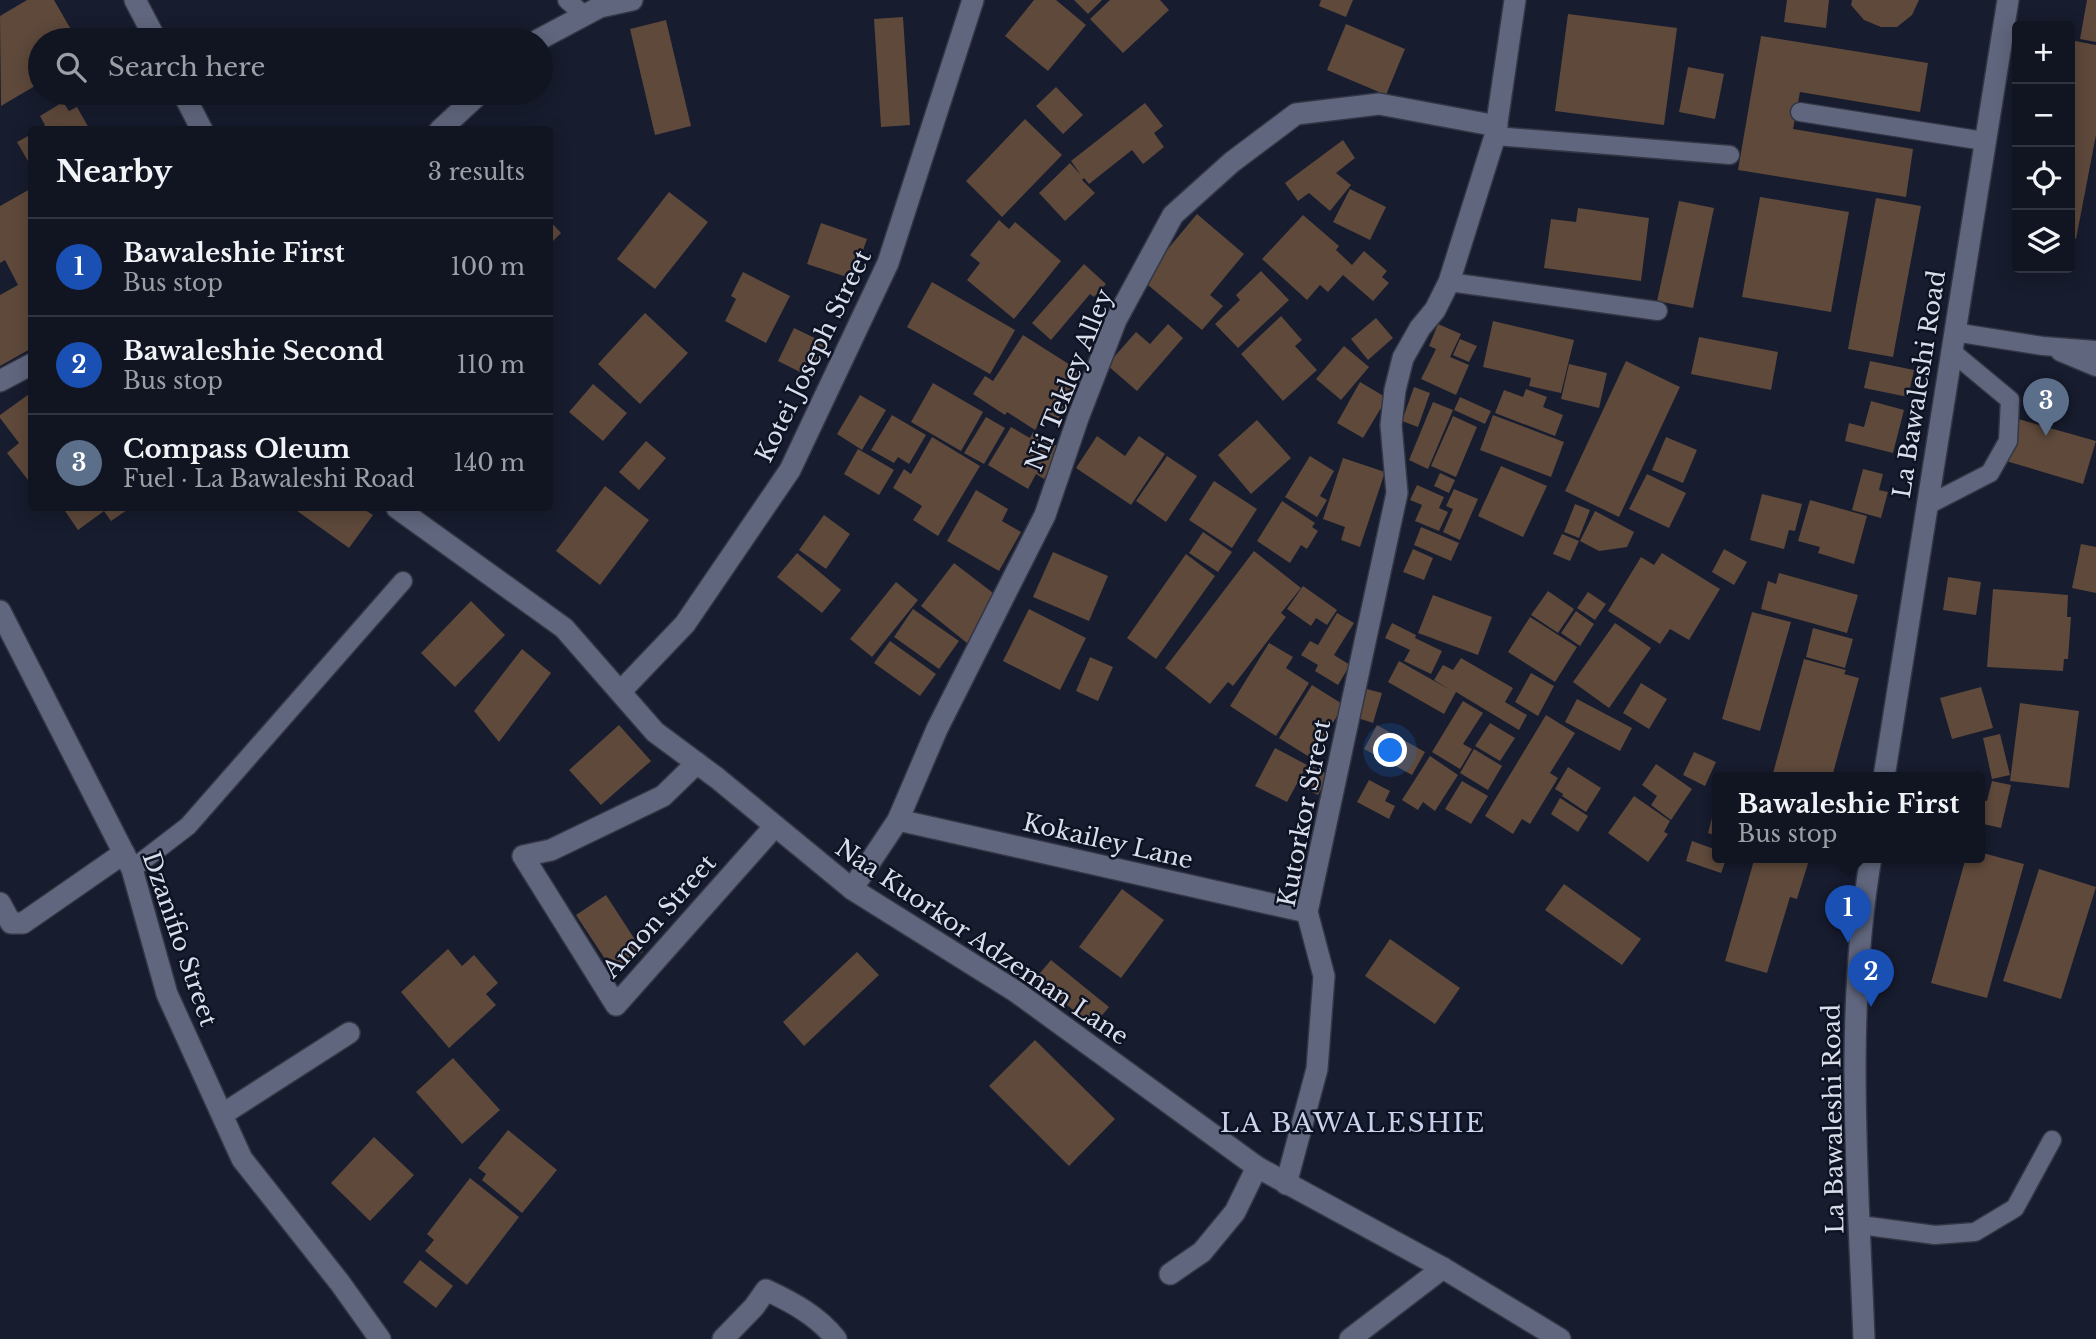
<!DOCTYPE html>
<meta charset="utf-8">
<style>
:root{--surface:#111522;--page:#1e222f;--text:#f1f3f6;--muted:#9c9fa5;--line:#303440;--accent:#fc9d52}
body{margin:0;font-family:"Libre Baskerville",serif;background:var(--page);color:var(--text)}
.controls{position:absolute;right:21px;top:21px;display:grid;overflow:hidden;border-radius:7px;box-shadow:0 4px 18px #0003}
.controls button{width:63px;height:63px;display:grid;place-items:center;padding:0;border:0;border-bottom:2px solid var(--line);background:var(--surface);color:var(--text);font:35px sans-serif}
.you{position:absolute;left:1391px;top:751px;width:24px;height:24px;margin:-18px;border:5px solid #fff;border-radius:50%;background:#1a73e8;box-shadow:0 0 0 10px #1a73e833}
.badge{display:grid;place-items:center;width:46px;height:46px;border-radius:50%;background:var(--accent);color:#fff;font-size:23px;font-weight:700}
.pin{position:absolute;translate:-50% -58px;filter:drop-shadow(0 2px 4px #0008)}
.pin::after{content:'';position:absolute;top:37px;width:24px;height:21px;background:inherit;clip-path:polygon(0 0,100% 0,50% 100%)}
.popup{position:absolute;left:1712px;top:772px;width:273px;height:91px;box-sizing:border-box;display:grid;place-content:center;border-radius:7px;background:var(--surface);filter:drop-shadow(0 2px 5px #0005);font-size:23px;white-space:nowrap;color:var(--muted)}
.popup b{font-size:26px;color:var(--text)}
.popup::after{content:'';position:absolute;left:50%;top:100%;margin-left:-14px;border:14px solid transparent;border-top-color:var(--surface)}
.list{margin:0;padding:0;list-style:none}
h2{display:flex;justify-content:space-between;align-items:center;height:91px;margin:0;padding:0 28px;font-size:30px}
h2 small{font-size:23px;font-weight:400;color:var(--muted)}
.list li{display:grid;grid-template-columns:46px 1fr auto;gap:21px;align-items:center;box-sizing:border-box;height:98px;padding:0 28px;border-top:2px solid var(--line)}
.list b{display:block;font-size:26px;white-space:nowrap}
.list p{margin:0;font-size:23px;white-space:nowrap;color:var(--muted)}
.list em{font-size:23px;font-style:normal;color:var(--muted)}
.icon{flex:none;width:38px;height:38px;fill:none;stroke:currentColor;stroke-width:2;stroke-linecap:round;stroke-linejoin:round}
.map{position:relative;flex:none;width:2096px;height:1339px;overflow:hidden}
.search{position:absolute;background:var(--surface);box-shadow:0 4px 18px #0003;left:28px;top:28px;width:525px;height:77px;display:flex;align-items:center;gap:18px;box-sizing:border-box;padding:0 24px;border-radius:38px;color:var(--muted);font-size:26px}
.panel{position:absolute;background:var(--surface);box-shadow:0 4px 18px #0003;left:28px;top:126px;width:525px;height:385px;border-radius:7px}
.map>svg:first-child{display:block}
.building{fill:#5e493b}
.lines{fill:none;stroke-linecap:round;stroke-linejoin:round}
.service-casing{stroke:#333645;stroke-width:21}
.minor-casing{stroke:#333645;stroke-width:24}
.secondary-casing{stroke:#333645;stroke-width:24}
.service{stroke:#60667d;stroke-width:18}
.minor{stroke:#60667d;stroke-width:21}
.secondary{stroke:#60667d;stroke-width:21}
.labels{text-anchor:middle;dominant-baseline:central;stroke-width:5;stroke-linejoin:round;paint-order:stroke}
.street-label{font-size:24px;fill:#dadeeb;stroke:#0e1324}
.neighbourhood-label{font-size:26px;letter-spacing:2px;fill:#c9d1eb;stroke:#0e1324}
</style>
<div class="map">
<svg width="2096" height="1339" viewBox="0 0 2096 1339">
<rect width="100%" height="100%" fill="#171c2e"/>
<g class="building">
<path d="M27 0H54L77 40H40V65L36 67 40 75V83L1 106 0 16Z"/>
<path d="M1034 0H1056L1086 25 1048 71 1005 36Z"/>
<path d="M1074 0H1102L1088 14Z"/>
<path d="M1110 0H1160L1169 10 1123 53 1090 19Z"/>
<path d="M1321 0H1353L1346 17 1319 6Z"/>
<path d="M1787 0H1829L1826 28 1784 22Z"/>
<path d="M1852 0H1919L1912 15 1897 27H1881L1864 20 1851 5Z"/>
<path d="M2087 0H2096V42L2080 39Z"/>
<path d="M1568 14 1677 28 1664 125 1555 111Z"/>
<path d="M903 17 910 125 881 127 874 19Z"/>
<path d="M666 20 691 126 655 135 630 29Z"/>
<path d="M1346 24 1405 49 1386 95 1327 70Z"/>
<path d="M1761 36 1928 63 1920 112 1800 92 1793 129 1913 149 1906 197 1738 170Z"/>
<path d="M2075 41 2096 45V135L2076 239 2070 237V67Z"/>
<path d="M1688 67 1724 74 1715 119 1679 112Z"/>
<path d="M1056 87 1083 115 1063 134 1036 106Z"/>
<path d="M63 102 69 111 77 107 90 130H39L45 125 40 116Z"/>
<path d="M1145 103 1163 126 1154 133 1164 147 1143 164 1132 150 1089 184 1084 178 1082 180 1095 193 1065 221 1039 193 1070 163 1081 175 1071 161Z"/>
<path d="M1025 119 1062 155 1002 217 966 181Z"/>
<path d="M32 134V168L17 142Z"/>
<path d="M1343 140 1355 158 1336 173 1351 185 1330 211 1309 193 1298 201 1285 183Z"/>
<path d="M32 188V348L0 366V295L18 285 5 260 0 263V206Z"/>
<path d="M1350 189 1386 207 1370 240 1333 222Z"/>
<path d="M669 192 708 222 655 289 617 259Z"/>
<path d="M1760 197 1849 212 1831 312 1742 297Z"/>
<path d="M1876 198 1921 206 1893 357 1848 349Z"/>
<path d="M1679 201 1714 208 1693 308 1657 301Z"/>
<path d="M1578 208 1649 218 1641 281 1544 268 1551 219 1576 222Z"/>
<path d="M1197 214 1244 254 1210 295 1223 306 1202 330 1142 280Z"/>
<path d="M1303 215 1339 246 1336 250 1352 265 1364 251 1387 271 1382 277 1389 283 1373 301 1343 275 1328 292 1320 285 1307 300 1262 259Z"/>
<path d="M999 220 1009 229 1015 222 1061 261 1014 319 967 280 980 263 970 255Z"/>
<path d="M550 221 561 233 550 244Z"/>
<path d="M821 223 867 239 853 279 807 264Z"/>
<path d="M1084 264 1106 284 1094 297 1090 294 1051 340 1032 323Z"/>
<path d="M1261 271 1289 300 1238 348 1215 324 1240 300 1236 295Z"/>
<path d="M743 272 790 296 766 343 725 321 736 299 731 296Z"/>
<path d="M932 282 1015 330 990 374 907 327Z"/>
<path d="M645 313 688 353 640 404 598 364Z"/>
<path d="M1281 316 1302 340 1295 346 1317 370 1283 401 1241 354Z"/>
<path d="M1376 318 1393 338 1368 360 1351 339Z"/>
<path d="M1493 321 1574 340 1561 393 1529 386 1531 378 1483 367Z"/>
<path d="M1168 324 1183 338 1137 391 1107 365 1136 332 1150 344Z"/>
<path d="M1438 324 1461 334 1450 357 1469 365 1456 395 1421 379 1436 349 1429 346Z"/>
<path d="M794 328 825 343 808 376 778 361Z"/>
<path d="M1023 335 1086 375 1058 420 1046 412 1035 430 1007 412 1005 415 973 394 985 376 993 381Z"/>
<path d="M1699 337 1778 352 1771 390 1691 374Z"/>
<path d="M1460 339 1477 346 1469 362 1453 355Z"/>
<path d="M1344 346 1369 367 1341 400 1316 379Z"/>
<path d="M1626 361 1680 387 1619 517 1565 491Z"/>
<path d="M1870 361 1914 370 1908 397 1864 388Z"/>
<path d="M1569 364 1607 373 1599 408 1561 399Z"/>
<path d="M1360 382 1387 398 1363 438 1337 423Z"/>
<path d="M933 383 983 412 961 451 911 422Z"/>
<path d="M593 384 627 413 603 441 569 412Z"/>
<path d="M1414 387 1430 393 1418 427 1402 421Z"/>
<path d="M1526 389 1547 397 1543 407 1563 415 1555 436 1495 413 1504 390 1523 397Z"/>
<path d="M32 392V485L7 453 19 443 0 418V415Z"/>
<path d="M860 395 886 410 862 450 837 434Z"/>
<path d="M1460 397 1491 411 1485 424 1454 410Z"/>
<path d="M1871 401 1904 410 1893 453 1845 441 1849 423 1864 427Z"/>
<path d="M1433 402 1453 410 1428 469 1409 460Z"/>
<path d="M892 415 926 435 909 464 898 457 894 463 871 450Z"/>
<path d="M1493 415 1564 442 1551 477 1480 450Z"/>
<path d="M1453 416 1477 427 1456 477 1431 466Z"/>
<path d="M986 417 1005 428 984 464 964 453Z"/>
<path d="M2018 419 2096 441 2083 484 2006 461Z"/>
<path d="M1257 420 1291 458 1251 494 1218 455Z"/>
<path d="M1011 427 1030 438 1033 432 1062 449 1044 479 1036 474 1028 489 988 465Z"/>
<path d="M1097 436 1125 456 1139 436 1165 454 1131 505 1076 468Z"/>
<path d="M932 437 980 466 938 536 913 520 922 506 893 488 904 469 911 474Z"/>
<path d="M1666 437 1697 450 1683 483 1652 470Z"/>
<path d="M646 441 666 458 639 490 619 472Z"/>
<path d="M858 449 894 470 879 495 844 474Z"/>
<path d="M1167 456 1197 476 1166 522 1136 501Z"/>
<path d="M1310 456 1334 471 1320 496 1327 500 1317 517 1285 497Z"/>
<path d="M1343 458 1385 472 1360 547 1341 540 1345 527 1323 519Z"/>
<path d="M1501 466 1547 486 1523 537 1478 516Z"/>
<path d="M1863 469 1883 474 1879 490 1888 492 1881 518 1852 510Z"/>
<path d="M1440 473 1455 480 1449 493 1434 486Z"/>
<path d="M1647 474 1686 493 1669 528 1629 509Z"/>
<path d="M1214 481 1257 509 1232 548 1189 520Z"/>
<path d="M1417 485 1444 497 1439 508 1448 512 1439 531 1415 521 1422 505 1410 500Z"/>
<path d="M605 486 649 520 600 585 556 551Z"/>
<path d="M1454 489 1478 499 1460 540 1443 532 1453 509 1446 506Z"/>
<path d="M976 490 1008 509 1002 521 1021 532 999 571 947 541Z"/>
<path d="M1762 494 1802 504 1795 531 1789 530 1784 549 1750 540Z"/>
<path d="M1810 500 1867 516 1854 564 1818 553 1820 547 1798 541Z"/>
<path d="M1282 501 1315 523 1312 527 1318 531 1307 549 1301 545 1290 563 1257 541Z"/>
<path d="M1575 504 1590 510 1579 538 1564 532Z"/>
<path d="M63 508H130L111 521 104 511 78 530Z"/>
<path d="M293 508H362L373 515 349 548Z"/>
<path d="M1595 511 1634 532 1627 547 1599 551 1580 541Z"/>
<path d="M824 515 850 534 826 569 799 550Z"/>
<path d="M1421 527 1459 543 1451 561 1414 545Z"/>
<path d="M1203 532 1232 552 1218 572 1189 553Z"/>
<path d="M1562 534 1579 541 1570 561 1553 554Z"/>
<path d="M2081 544 2096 547V593L2072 588Z"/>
<path d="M1413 549 1433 558 1424 580 1403 572Z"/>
<path d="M1724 549 1747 562 1734 585 1712 572Z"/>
<path d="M1254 551 1301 588 1281 613 1286 617 1233 686 1228 682 1210 704 1165 668Z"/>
<path d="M1053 552 1108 576 1089 621 1033 597Z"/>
<path d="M797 553 841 590 822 613 777 577Z"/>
<path d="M1662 553 1720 589 1689 640 1670 629 1660 644 1608 611 1641 557 1654 565Z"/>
<path d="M1186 554 1215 576 1156 659 1127 638Z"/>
<path d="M954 563 1001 599 967 643 921 606Z"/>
<path d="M1779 573 1858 595 1847 633 1761 609 1768 581 1776 584Z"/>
<path d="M1948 577 1981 582 1976 615 1943 610Z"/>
<path d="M896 582 918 600 872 657 850 639Z"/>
<path d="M1303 586 1337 610 1327 625 1316 618 1311 626 1287 609Z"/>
<path d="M1993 589 2068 595 2067 617H2071L2068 659H2064L2063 671 1987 667Z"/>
<path d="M1548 591 1574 609 1558 633 1531 615Z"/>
<path d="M1588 592 1606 604 1595 620 1577 608Z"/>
<path d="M1433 595 1492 617 1478 655 1418 633Z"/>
<path d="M471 601 505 635 455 687 421 653Z"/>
<path d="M913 609 959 641 939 669 894 637Z"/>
<path d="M1029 609 1086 638 1060 690 1003 661Z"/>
<path d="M1576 611 1594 624 1580 646 1561 633Z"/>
<path d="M1752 612 1791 622 1760 731 1722 719Z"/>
<path d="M1337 613 1354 623 1334 655 1350 665 1338 685 1315 671 1318 665 1301 655 1310 641 1318 645Z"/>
<path d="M1530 617 1577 647 1555 682 1508 652Z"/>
<path d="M1392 623 1416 635 1415 638 1442 651 1431 674 1404 661 1410 650 1385 638Z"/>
<path d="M1615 623 1651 648 1609 708 1573 682Z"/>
<path d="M1813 628 1853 639 1845 668 1806 657Z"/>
<path d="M890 641 936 674 920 696 874 663Z"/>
<path d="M1269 643 1293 657 1286 668 1309 683 1276 736 1230 706Z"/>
<path d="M522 649 551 673 499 742 474 711Z"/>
<path d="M1090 657 1113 667 1098 701 1076 691Z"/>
<path d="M1461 658 1513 688 1505 702 1527 715 1519 730 1456 692 1444 714 1388 682 1399 661 1452 691 1434 680 1443 665 1453 670Z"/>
<path d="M1804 659 1846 670 1844 674 1859 678 1832 777H1772Z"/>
<path d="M1531 673 1554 686 1538 716 1515 702Z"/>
<path d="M1641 683 1667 699 1649 729 1623 713Z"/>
<path d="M1312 685 1344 705 1311 758 1279 738Z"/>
<path d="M1981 687 1993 728 1952 739 1940 698Z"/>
<path d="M1367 689 1382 693 1373 723 1358 718Z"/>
<path d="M1577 699 1632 728 1620 751 1565 722Z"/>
<path d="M1463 701 1483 713 1463 744 1472 749 1460 769 1432 752Z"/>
<path d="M2020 703 2079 711 2069 788 2010 781Z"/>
<path d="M1546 715 1575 733 1550 773 1558 778 1530 824 1522 819 1513 834 1485 816Z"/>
<path d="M1490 723 1515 738 1500 761 1475 746Z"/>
<path d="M619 725 651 761 601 805 569 770Z"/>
<path d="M1377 725 1425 752 1412 775 1364 749Z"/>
<path d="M2000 734 2010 775 1992 779 1983 738Z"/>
<path d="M1275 748 1307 765 1287 802 1255 786Z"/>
<path d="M1474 749 1502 766 1488 790 1460 773Z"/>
<path d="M1694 752 1716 762 1705 786 1683 775Z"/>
<path d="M1430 756 1458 775 1435 811 1423 802 1418 810 1402 800Z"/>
<path d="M1656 764 1692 789 1671 820 1651 805 1657 796 1642 785Z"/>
<path d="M1312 766 1329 775 1318 795 1302 787Z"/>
<path d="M1568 767 1601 788 1586 812 1562 796 1563 794 1555 789Z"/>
<path d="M1369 780 1390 791 1385 801 1395 806 1389 819 1357 802Z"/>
<path d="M1462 781 1488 796 1471 824 1445 809Z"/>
<path d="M1992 781 2011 785 2001 828 1979 823V799L1987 801Z"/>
<path d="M1634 796 1670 821 1664 832 1668 834 1648 862 1608 833Z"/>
<path d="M1560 798 1588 816 1578 832 1551 814Z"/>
<path d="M1716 803H1717V836L1708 833Z"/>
<path d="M1692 841 1717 850V857H1727L1721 873 1686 861Z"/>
<path d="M1979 852 2024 864 1987 998 1931 983 1966 857H1979Z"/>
<path d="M1755 857H1810L1797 899 1790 897 1767 973 1725 961Z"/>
<path d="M2039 869 2096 887 2061 999 2003 981Z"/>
<path d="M1564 884 1641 939 1622 965 1545 910Z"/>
<path d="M1122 889 1164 920 1121 978 1079 947Z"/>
<path d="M606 895 643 952 613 971 576 915Z"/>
<path d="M1390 939 1460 988 1435 1024 1365 976Z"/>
<path d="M448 949 462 966 474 955 498 983 486 994 496 1005 449 1048 401 992Z"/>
<path d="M857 952 879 975 804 1046 783 1022Z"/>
<path d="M1051 960 1109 1007 1093 1026 1035 979Z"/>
<path d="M1035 1040 1115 1119 1069 1166 989 1086Z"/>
<path d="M453 1058 500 1110 462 1144 416 1092Z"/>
<path d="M508 1130 557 1170 522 1213 482 1180 486 1174 478 1168Z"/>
<path d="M374 1137 414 1175 370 1221 331 1183Z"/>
<path d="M470 1178 519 1217 467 1285 425 1251 434 1240 427 1234Z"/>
<path d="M420 1260 453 1286 436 1308 403 1282Z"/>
</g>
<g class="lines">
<g class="service-casing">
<g id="service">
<path d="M567 0 584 15"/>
<path d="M1800 112 1984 141"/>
<path d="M1495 136 1730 155"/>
<path d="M1449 282 1658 311"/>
<path d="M1954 332 2043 346 2096 350"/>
<path d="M2060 352 2096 367"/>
<path d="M1926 506 1990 473 2008 441 2010 400 1951 351"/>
<path d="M132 869 188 826 403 581"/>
<path d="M1860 1225 1935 1235 1975 1232 2015 1208 2052 1140"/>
</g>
</g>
<g class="minor-casing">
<g id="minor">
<path d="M135 0 156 40"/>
<path d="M538 40 600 7 632 0"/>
<path d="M183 93 202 130"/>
<path d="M440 130 480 93"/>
<path d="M0 381 32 364"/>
<path d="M397 508 564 628 655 732 717 778 852 889 1015 991 1257 1167 1443 1268 1560 1339"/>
<path d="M0 611 132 869 167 994 242 1159 340 1283 380 1339"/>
<path d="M621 691 685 624 790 470 888 263 973 0"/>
<path d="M697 763 663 796 551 850 523 856 616 1005 775 826"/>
<path d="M898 820 1307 912"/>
<path d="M852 889 898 820 937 729 1045 515 1078 418 1116 320 1173 215 1232 162 1296 114 1379 104 1497 126"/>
<path d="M0 903 11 923H23L124 853"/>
<path d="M223 1114 349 1033"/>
<path d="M1286 1184 1317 1069 1324 976 1307 912 1397 493 1391 425 1395 390 1403 358 1420 328 1435 310 1449 282 1495 136 1515 0"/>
<path d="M1170 1274 1202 1252 1235 1212 1257 1167"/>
<path d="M723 1339 754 1307 766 1290C792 1302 818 1316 836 1339"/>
<path d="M1350 1339 1443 1268"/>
</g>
</g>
<g class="secondary-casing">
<g id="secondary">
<path d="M1884 777 2008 0"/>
<path d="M1864 1339C1858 1179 1844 1016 1871 857"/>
</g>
</g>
<use href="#service" class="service"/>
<use href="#minor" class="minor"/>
<use href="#secondary" class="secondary"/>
</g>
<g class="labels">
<g class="street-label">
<text transform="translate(813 356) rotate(-64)">Kotei Joseph Street</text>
<text transform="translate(1069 380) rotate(-68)">Nii Tekley Alley</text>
<text transform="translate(1919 384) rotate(-81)">La Bawaleshi Road</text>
<text transform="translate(1304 813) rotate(-79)">Kutorkor Street</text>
<text transform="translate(1108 841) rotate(13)">Kokailey Lane</text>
<text transform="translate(659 916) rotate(-48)">Amon Street</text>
<text transform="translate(180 939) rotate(71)">Dzanifio Street</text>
<text transform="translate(982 942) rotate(34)">Naa Kuorkor Adzeman Lane</text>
<text transform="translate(1833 1119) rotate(-91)">La Bawaleshi Road</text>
</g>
<g class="neighbourhood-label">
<text x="1353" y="1123">LA BAWALESHIE</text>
</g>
</g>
</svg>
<div class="controls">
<button>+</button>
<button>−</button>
<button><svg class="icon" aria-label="locate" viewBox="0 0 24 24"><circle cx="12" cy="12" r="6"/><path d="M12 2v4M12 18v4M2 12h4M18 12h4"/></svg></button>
<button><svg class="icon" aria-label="layers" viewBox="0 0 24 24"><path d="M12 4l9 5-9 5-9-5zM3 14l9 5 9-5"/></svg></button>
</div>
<div class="you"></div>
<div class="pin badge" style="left:1848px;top:943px;background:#1a4fb4">1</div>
<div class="popup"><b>Bawaleshie First</b>Bus stop</div>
<div class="pin badge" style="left:1871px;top:1007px;background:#1a4fb4">2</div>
<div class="pin badge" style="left:2046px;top:436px;background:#5c6f8a">3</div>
<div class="search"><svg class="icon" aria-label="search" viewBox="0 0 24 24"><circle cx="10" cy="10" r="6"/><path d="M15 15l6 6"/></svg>Search here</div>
<section class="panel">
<h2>Nearby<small>3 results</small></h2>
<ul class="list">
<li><span class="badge" style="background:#1a4fb4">1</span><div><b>Bawaleshie First</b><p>Bus stop</p></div><em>100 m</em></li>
<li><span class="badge" style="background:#1a4fb4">2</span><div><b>Bawaleshie Second</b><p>Bus stop</p></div><em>110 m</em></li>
<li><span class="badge" style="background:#5c6f8a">3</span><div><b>Compass Oleum</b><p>Fuel · La Bawaleshi Road</p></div><em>140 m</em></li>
</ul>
</section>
</div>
